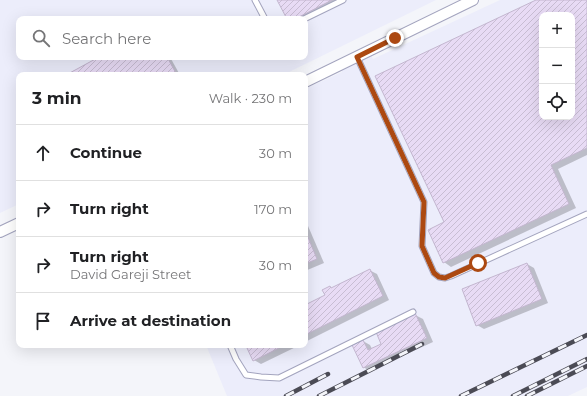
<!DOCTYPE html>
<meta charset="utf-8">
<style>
:root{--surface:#fff;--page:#f2f2f2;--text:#202124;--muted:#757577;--line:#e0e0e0}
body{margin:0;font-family:Montserrat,sans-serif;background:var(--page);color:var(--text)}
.controls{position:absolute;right:12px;top:12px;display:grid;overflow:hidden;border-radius:8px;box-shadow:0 4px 16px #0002}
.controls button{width:36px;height:36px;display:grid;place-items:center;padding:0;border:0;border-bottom:1px solid var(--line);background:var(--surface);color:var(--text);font:20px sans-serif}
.stop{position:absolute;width:12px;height:12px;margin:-9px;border:3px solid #ac4911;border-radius:50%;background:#fff}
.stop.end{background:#ac4911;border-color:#fff;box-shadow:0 1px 4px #0008}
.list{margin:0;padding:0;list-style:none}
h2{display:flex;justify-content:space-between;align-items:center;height:52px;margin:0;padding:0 16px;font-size:17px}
h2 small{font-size:13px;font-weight:400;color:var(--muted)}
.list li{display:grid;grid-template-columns:26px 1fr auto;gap:12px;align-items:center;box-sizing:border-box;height:56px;padding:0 16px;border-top:1px solid var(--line)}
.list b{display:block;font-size:15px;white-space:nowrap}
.list p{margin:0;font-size:13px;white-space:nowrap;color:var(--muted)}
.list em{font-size:13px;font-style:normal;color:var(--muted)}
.icon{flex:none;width:22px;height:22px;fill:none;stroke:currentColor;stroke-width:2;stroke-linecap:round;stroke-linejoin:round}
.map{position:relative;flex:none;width:587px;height:396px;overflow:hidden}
.search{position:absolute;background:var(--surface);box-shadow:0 4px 16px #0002;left:16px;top:16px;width:292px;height:44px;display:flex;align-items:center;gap:10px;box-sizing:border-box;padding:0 14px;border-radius:8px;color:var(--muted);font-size:15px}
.panel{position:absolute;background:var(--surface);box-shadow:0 4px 16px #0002;left:16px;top:72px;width:292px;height:276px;border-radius:8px}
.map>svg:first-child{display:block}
.built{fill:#ecedfb;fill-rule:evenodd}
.shadow{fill:#0003;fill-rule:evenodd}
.building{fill:url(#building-hatch);stroke:#c3b6cf;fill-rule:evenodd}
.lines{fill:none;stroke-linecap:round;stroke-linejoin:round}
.service-casing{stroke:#a3a4be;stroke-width:7}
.minor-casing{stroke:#a3a4be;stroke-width:12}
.service{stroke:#fff;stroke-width:5}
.minor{stroke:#fff;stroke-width:10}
.rail-casing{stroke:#4b4b55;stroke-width:4.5}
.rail{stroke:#f4f5fa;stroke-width:3;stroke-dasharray:9;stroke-linecap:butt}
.route{stroke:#ac4911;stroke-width:5}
</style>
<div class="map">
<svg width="587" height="396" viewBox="0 0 587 396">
<defs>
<pattern id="building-hatch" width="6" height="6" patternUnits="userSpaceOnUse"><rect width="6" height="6" fill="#e8dbf5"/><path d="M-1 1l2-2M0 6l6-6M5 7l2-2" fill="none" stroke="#c8bdd3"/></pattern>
</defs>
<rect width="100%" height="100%" fill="#f4f5fa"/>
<g class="built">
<path d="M0 0H436L283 75H19V204L0 213ZM19 19H305V57H19Z"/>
<path d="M500 0H587V387L568 396H227L206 345H305V89L342 72 340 65 369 51 373 59ZM542 15H572V117H542Z"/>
</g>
<g class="shadow">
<path d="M279 0H343L305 19H288Z"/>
<path d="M538 0H587V155L558 169 576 208 451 267 444 262 445 222ZM542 15H572V117H542Z"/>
<path d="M102 57H170L180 75H68Z"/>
<path d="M305 219 324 263 305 271Z"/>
<path d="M527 264 534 268 548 303 484 329 477 325Z"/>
<path d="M369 270 377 274 389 300 305 342V306L326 296 330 287 333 289Z"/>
<path d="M415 315 423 319 433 342 370 371 363 367V341L370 345 372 349 382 344Z"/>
<path d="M255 345H300L261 364 254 360Z"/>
</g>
<g class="building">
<path d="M277 0H332L295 19H287Z"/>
<path d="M536 0H587V148L551 165 569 204 443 263 428 230 444 222 375 76ZM542 15H572V117H542Z"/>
<path d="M99 57H167L177 75H66Z"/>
<path d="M305 230 317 259 305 264Z"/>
<path d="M527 263 542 299 476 326 462 289Z"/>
<path d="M370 269 383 296 305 335V305L325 295 322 290 330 286 331 288Z"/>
<path d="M415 313 427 338 363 368 352 345 363 340 368 350 381 344 376 332Z"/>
<path d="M253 345H285L253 361 247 348Z"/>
</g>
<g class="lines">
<g class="service-casing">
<g id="service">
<path d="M255 0 265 19"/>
<path d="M304 19 343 0"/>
<path d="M357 57 424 202 422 246 434 273 439 277 445 278 451 276 587 214"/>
<path d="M230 345 236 359 246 375 261 377 279 378 413 312"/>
</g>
</g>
<g class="minor-casing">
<g id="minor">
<path d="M305 82 473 0"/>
<path d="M0 232 19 223"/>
</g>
</g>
<use href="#service" class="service"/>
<use href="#minor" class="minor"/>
<g class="rail-casing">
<g id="rail">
<path d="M286 396 328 374"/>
<path d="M319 396 422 344"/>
<path d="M461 396 587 335"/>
<path d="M513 396 587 359"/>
<path d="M527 396 587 366"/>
</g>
</g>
<use href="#rail" class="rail"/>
</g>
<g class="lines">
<path class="route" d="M395 38 357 57 424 202 422 246 434 273 439 277 445 278 478 263"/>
</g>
</svg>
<div class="controls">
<button>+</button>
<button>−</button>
<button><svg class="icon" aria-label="locate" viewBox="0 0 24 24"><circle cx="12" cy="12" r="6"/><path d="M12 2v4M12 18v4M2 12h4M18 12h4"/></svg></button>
</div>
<div class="stop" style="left:478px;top:263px"></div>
<div class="stop end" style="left:395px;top:38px"></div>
<div class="search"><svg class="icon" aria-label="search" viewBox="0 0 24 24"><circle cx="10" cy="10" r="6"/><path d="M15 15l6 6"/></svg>Search here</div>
<section class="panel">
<h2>3 min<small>Walk · 230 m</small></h2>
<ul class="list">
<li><svg class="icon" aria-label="ahead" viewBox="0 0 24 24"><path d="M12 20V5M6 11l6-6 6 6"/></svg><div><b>Continue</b></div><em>30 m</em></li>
<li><svg class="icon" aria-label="right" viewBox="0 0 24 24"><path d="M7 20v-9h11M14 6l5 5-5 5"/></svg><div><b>Turn right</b></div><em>170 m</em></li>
<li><svg class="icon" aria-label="right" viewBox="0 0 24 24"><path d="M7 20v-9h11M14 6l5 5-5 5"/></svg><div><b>Turn right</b><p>David Gareji Street</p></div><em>30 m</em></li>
<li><svg class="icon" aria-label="arrive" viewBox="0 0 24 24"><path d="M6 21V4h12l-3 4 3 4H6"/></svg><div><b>Arrive at destination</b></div></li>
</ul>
</section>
</div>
